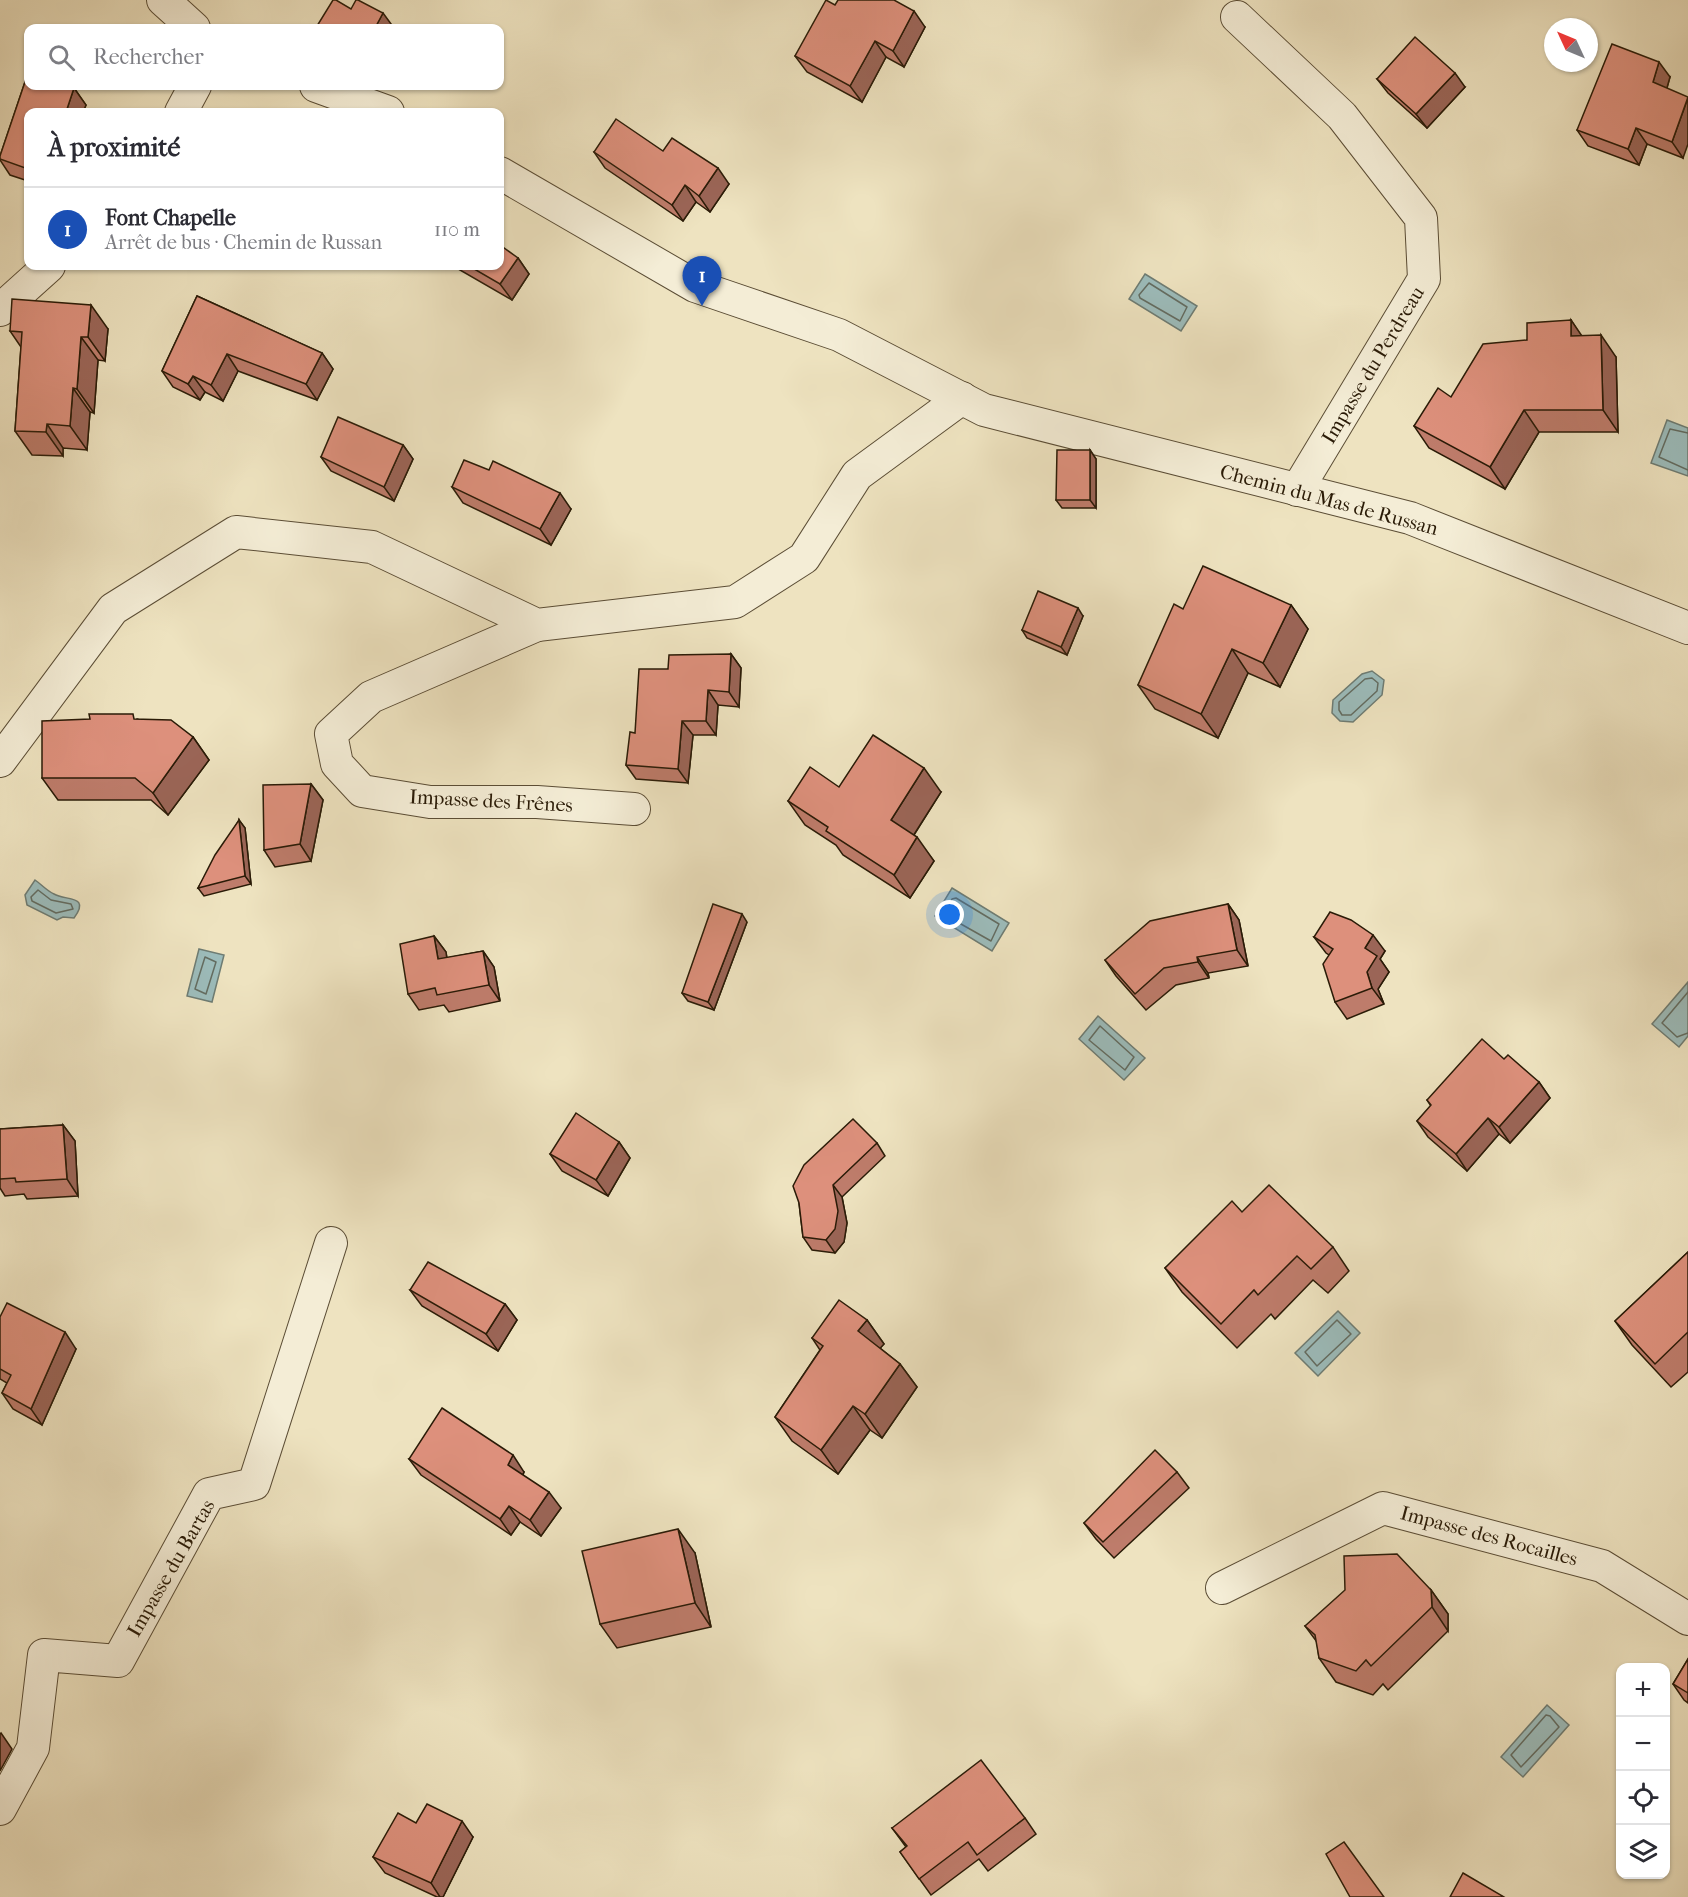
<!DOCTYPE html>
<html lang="fr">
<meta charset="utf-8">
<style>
:root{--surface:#fff;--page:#f7f7f7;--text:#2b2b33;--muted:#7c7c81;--line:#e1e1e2;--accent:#8f2418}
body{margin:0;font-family:"IM FELL French Canon",serif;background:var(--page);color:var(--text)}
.controls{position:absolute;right:18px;bottom:18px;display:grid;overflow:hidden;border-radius:12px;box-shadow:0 2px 4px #0004}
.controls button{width:54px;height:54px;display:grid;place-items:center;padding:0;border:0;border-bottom:2px solid var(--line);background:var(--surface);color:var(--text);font:30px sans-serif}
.compass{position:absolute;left:1544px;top:18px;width:54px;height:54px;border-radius:50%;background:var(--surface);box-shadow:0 2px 4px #0004;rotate:314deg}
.you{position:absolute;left:950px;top:915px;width:21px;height:21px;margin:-15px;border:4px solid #fff;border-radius:50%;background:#1a73e8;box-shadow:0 0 0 9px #1a73e833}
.badge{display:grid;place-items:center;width:39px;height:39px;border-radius:50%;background:var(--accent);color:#fff;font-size:20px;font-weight:700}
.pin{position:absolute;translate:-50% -50px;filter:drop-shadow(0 2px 3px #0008)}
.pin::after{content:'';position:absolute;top:32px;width:21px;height:18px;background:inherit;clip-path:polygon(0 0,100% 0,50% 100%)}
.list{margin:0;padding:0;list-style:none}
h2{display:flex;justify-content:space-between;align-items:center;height:78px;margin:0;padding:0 24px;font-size:26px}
h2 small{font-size:20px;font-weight:400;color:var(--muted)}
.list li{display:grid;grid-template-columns:39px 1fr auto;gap:18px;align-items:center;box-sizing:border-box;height:84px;padding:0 24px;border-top:2px solid var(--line)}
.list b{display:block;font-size:22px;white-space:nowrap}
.list p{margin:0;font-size:20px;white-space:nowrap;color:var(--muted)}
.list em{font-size:20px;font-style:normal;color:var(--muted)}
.icon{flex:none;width:33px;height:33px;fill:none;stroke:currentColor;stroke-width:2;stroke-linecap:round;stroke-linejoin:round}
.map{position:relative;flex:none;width:1688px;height:1897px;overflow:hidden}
.search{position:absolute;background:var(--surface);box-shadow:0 2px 4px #0004;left:24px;top:24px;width:480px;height:66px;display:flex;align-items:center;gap:15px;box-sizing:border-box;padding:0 21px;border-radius:12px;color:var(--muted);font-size:22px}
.panel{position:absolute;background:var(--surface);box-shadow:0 2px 4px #0004;left:24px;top:108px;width:480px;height:162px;border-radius:12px}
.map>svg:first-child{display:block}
.water{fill:#9cbcbb;stroke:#6e7c73;stroke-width:1.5}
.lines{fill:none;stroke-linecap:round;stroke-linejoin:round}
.shore{stroke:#636c61;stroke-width:1.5}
.minor-casing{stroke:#5b4d35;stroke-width:34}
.minor{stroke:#f4edd6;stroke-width:32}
.wall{fill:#be7c6b;stroke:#2a1b07;stroke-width:1.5}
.shaded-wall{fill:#9b6557;stroke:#2a1b07;stroke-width:1.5}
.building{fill:#dd907c;stroke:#2a1b07;stroke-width:1.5}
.labels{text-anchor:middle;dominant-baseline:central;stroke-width:5;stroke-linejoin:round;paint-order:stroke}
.street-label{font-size:20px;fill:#2a1b07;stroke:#f4edd6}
</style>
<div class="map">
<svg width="1688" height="1897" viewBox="0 0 1688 1897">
<rect width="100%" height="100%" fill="#eee3c0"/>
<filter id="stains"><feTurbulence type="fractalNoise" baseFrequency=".00333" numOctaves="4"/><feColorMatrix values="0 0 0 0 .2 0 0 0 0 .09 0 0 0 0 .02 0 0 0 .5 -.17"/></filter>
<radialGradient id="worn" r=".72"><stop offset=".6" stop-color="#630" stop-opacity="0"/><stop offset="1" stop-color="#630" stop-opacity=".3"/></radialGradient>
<g class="water">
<path d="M1145 274 1197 306 1181 331 1129 299Z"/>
<path d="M1667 420 1688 428V476L1651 463Z"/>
<path d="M1372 671 1384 680 1382 695 1353 722 1340 721 1332 713 1333 700 1362 674Z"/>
<path d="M35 880C41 884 47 891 54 894 66 901 91 895 74 918L63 917 57 920 27 905 25 895Z"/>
<path d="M952 888 1009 923 992 951 935 916Z"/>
<path d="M199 949 224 955 212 1002 187 996Z"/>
<path d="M1688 982V1036L1679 1047 1652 1024Z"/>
<path d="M1098 1016 1145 1058 1124 1080 1079 1039Z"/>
<path d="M1338 1311 1360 1333 1318 1376 1295 1353Z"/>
<path d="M1547 1705 1569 1725 1523 1777 1501 1757Z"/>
</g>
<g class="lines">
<g class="shore">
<path d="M1149 283 1187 307 1180 321 1140 298 1139 295Z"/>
<path d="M1688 433 1670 429 1659 457 1688 470"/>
<path d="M1372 678 1378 683 1377 691 1351 715H1342L1339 710V702L1365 679Z"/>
<path d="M38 890 51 900 71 904 73 909 56 913 32 901 31 897Z"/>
<path d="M956 898 999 924 991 941 945 915 952 899Z"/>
<path d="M205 957 216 962 206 994 195 989Z"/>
<path d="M1688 992 1662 1023 1677 1037 1688 1033"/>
<path d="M1100 1026 1134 1057 1125 1070 1089 1040Z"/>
<path d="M1337 1320 1351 1334 1317 1366 1305 1352Z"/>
<path d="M1546 1715 1550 1716 1559 1727 1521 1767 1511 1755Z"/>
</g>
<g class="minor-casing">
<g id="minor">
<path d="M163 0 194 28"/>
<path d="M1237 17 1342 116 1421 218 1424 279 1297 490"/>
<path d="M316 86 388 112"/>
<path d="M181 112 195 86"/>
<path d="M500 173 695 286 839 335 984 410 1410 518 1688 628"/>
<path d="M0 310 49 266"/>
<path d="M537 625 371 697 331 734 337 764 362 791 430 802H537L634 809"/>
<path d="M0 761 113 609 236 532 372 547 537 625 735 602 804 558 857 475 962 398"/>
<path d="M1222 1588 1383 1508 1602 1566 1688 1619"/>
<path d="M0 1809 33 1748 44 1655 118 1661 209 1494 254 1484 331 1243"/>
</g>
</g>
<use href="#minor" class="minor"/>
</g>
<g class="wall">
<path d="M835 5 925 27 904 67 886 57 862 102 807 72 795 56Z"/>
<path d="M28 73V86H65L74 88 86 105 83 112H28V181L10 175 0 160V156Z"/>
<path d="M1670 77 1667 88 1683 158 1647 144 1639 165 1588 146 1577 130Z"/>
<path d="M1377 79 1465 87 1427 128 1388 93Z"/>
<path d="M663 151 729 184 710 212 696 202 683 221 605 168 594 152Z"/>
<path d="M518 258 529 274 512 300 453 266H500Z"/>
<path d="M197 296 322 353 333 369 317 400 238 371 223 401 205 392 200 400 173 387 162 371Z"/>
<path d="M1571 320 1581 336 1616 357 1618 432H1539L1505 489 1429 448 1414 426 1451 397 1527 340Z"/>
<path d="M108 329 105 361 98 360 94 413 90 412 87 450 63 448V456L32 455 15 431 21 347 10 331Z"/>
<path d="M403 445 413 459 394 501 331 471 321 457Z"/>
<path d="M1090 450 1096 459V508H1062L1056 500Z"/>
<path d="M452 487 571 509 551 545 463 503Z"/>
<path d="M1291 605 1308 629 1280 687 1248 673 1218 738 1155 709 1138 685 1183 609Z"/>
<path d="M1083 616 1067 655 1027 638 1022 630Z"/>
<path d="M731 654 741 668 739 707 718 705 716 735H693L688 783 636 779 626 765 635 733 668 669Z"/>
<path d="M137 719 193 737 209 760 168 815 151 800H58L42 778Z"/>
<path d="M311 784 323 800 311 861 275 867 264 850Z"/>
<path d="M839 787 941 792 914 835 934 861 910 898 843 855 836 845 805 825 788 801Z"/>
<path d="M239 820 245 828 251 884 204 896 198 888Z"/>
<path d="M1228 904 1239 920 1248 966 1208 973 1209 978 1176 985 1146 1010 1116 976 1105 960Z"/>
<path d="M747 922 714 1010 688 1001 682 993Z"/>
<path d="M434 936 446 952 447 958 483 951 494 967 500 1001 449 1012 444 1005 419 1010 408 994Z"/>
<path d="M1314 937 1385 951 1380 959 1389 972 1378 989 1384 1004 1347 1019 1335 1002 1329 955 1326 953Z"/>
<path d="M1504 1059 1539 1082 1550 1098 1510 1143 1499 1134 1467 1171 1428 1137 1417 1121 1431 1106 1427 1100Z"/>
<path d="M63 1125 75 1141 78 1196 27 1199 24 1194 5 1196 0 1188V1129Z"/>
<path d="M619 1142 630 1158 608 1196 562 1171 550 1154Z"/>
<path d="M877 1143 885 1156 842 1197 847 1223 844 1242 835 1253 812 1250 803 1237 799 1203Z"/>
<path d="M1242 1212 1333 1247 1349 1271 1328 1293 1313 1280 1275 1319 1271 1314 1237 1348 1182 1292 1165 1268Z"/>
<path d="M1688 1252V1372L1671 1387 1632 1345 1615 1321Z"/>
<path d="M410 1290 505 1304 517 1320 498 1351 422 1306Z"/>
<path d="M0 1317 76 1349 42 1425 13 1409 2 1393 7 1383 0 1379Z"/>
<path d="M867 1320 884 1344 880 1348 900 1364 917 1387 882 1438 870 1430 838 1474 792 1441 775 1417 820 1350 812 1338Z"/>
<path d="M409 1459 524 1472 523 1475 561 1508 541 1536 520 1522 511 1535 421 1475Z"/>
<path d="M1177 1472 1189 1488 1114 1558 1096 1539 1084 1523Z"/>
<path d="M695 1553 711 1627 617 1648 600 1624Z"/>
<path d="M1431 1590 1448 1614V1631L1388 1690 1383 1684 1373 1695 1336 1682 1319 1658 1317 1642 1305 1626Z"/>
<path d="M1688 1659V1703L1684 1700 1673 1684Z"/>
<path d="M1025 1818 1036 1834 988 1871 979 1859 931 1895 900 1852 906 1847 892 1828Z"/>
<path d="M416 1823 473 1837 443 1897H437L385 1873 373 1857Z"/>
</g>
<g class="shaded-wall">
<path d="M914 11 925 27 904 67 893 51Z"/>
<path d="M383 13 394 28H375Z"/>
<path d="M875 41 886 57 862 102 850 86Z"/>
<path d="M1659 62 1670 77 1664 98 1653 82Z"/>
<path d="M1455 73 1465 87 1427 128 1416 114Z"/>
<path d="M74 88 86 105 83 112H66Z"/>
<path d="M1688 98V144L1683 158 1672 142Z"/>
<path d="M1636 128 1647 144 1639 165 1628 149Z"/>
<path d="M718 168 729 184 710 212 699 196Z"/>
<path d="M685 185 696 202 683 221 672 205Z"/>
<path d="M518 258 529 274 512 300 500 284Z"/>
<path d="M91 305 108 329 105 361 88 337Z"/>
<path d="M1571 320 1586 342 1571 336Z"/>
<path d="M1601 335 1616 357 1618 432 1603 410Z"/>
<path d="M81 337 98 360 94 413 77 389Z"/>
<path d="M322 353 333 369 317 400 306 384Z"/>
<path d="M227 354 238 371 223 401 211 385Z"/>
<path d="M193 376 205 392 200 400 188 384Z"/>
<path d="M73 388 90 412 87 450 70 426Z"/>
<path d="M1524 410 1539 432 1505 489 1490 467Z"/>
<path d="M47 424 63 448V456L46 432Z"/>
<path d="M403 445 413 459 394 501 384 487Z"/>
<path d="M1090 450 1096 459V508L1090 500Z"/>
<path d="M560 493 571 509 551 545 540 529Z"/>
<path d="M1291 605 1308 629 1280 687 1263 663Z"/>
<path d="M1078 608 1083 616 1067 655 1061 647Z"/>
<path d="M1232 649 1248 673 1218 738 1201 714Z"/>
<path d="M731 654 741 668 739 707 729 692Z"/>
<path d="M708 690 718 705 716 735 706 721Z"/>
<path d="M682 721 693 735 688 783 678 769Z"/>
<path d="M193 737 209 760 168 815 153 793Z"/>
<path d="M924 768 941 792 908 844 891 820Z"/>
<path d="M311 784 323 800 311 861 300 844Z"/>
<path d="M239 820 245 828 251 884 245 876Z"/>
<path d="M917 837 934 861 910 898 894 875Z"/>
<path d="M1228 904 1239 920 1248 966 1237 950Z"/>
<path d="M742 914 747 922 714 1010 708 1002Z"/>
<path d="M1373 935 1385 951 1380 959 1389 972 1378 989 1384 1004 1372 988 1367 972 1365 948Z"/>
<path d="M434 936 446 952 449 976 438 959Z"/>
<path d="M483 951 494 967 500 1001 489 985Z"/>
<path d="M1197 957 1208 973 1209 978 1198 962Z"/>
<path d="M1539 1082 1550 1098 1510 1143 1499 1127Z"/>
<path d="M1488 1118 1499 1134 1467 1171 1456 1154Z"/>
<path d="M63 1125 75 1141 78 1196 67 1179Z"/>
<path d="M619 1142 630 1158 608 1196 596 1180Z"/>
<path d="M833 1185 842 1197 847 1223 844 1242 835 1253 826 1240Z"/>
<path d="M505 1304 517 1320 498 1351 486 1334Z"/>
<path d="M867 1320 884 1344 874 1355 858 1331Z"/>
<path d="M65 1332 76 1349 42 1425 31 1409Z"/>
<path d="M900 1364 917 1387 882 1438 865 1414Z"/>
<path d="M853 1406 870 1430 838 1474 821 1450Z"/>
<path d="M513 1455 524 1472 519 1481 508 1465Z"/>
<path d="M549 1492 561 1508 541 1536 530 1520Z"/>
<path d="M509 1506 520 1522 511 1535 500 1519Z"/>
<path d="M678 1529 695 1553 711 1627 695 1603Z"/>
<path d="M1431 1590 1448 1614V1631L1432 1607Z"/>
<path d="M1 1733 12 1749 0 1771V1734Z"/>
<path d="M462 1821 473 1837 443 1897H440L431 1883Z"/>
</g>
<g class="building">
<path d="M333 0H336L351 9 356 0H358L383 13 375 28H321L317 26Z"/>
<path d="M826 0 835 5 838 0H894L914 11 893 51 875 41 850 86 795 56Z"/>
<path d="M1415 37 1455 73 1416 114 1377 79Z"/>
<path d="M1612 44 1659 62 1653 82 1688 97 1672 142 1636 128 1628 149 1577 130Z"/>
<path d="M28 73V86H65L74 88 66 112H28V169L0 159V156Z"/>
<path d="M616 119 663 151 672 138 718 168 699 196 685 185 672 205 594 152Z"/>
<path d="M500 245 518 258 500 284 469 266H500Z"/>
<path d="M197 296 322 353 306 384 227 354 211 385 193 376 188 384 162 371Z"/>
<path d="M12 299 91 305 88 337H81L77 389 73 388 70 426 47 424 46 432 15 431 22 332 10 331Z"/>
<path d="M1571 320V336L1601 335 1603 410H1524L1490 467 1414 426 1438 388 1451 397 1483 344 1527 340V323Z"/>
<path d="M338 417 403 445 384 487 321 457Z"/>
<path d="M1057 450H1090V500H1056Z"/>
<path d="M464 460 489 470 493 461 560 493 540 529 452 487Z"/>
<path d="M1203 566 1291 605 1263 663 1232 649 1201 714 1138 685 1174 604 1183 609Z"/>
<path d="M1038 591 1078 608 1061 647 1022 630Z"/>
<path d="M731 654 729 692 708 690 706 721H682L678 769 626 765 630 732 635 733 639 669H668L669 655Z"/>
<path d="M89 714H133L134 719 171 720 193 737 153 793 135 778H42V721L90 719Z"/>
<path d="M873 735 924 768 891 820 917 837 894 875 826 831 828 827 788 801 810 767 839 787Z"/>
<path d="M311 784 300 844 264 850 263 785Z"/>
<path d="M239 820 245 876 198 888 215 855Z"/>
<path d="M713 904 742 914 708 1002 682 993Z"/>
<path d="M1228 904 1237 950 1197 957 1198 962 1164 968 1135 994 1105 960 1150 921Z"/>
<path d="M1330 912 1351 920 1373 935 1365 948 1377 956 1367 972 1372 988 1335 1002 1323 964 1333 949 1314 937Z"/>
<path d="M434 936 438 959 483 951 489 985 437 995 435 988 408 994 400 944Z"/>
<path d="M1482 1039 1504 1059 1508 1055 1539 1082 1499 1127 1488 1118 1456 1154 1417 1121 1431 1105 1427 1100Z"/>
<path d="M576 1113 619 1142 596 1180 550 1154Z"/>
<path d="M853 1119 877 1143 833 1185 838 1211 835 1229 826 1240 803 1237 799 1203 793 1186 804 1165Z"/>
<path d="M63 1125 67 1179 16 1182 15 1178 0 1179V1129Z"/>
<path d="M1269 1185 1333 1247 1311 1269 1297 1256 1258 1295 1254 1290 1221 1324 1165 1268 1232 1201 1242 1212Z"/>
<path d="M1688 1252V1332L1655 1364 1615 1321Z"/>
<path d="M428 1262 505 1304 486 1334 410 1290Z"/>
<path d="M839 1300 867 1320 858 1331 900 1364 865 1414 853 1406 821 1450 775 1417 823 1346 812 1338Z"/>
<path d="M7 1303 65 1332 31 1409 2 1393 11 1375 0 1369V1317Z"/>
<path d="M442 1408 513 1455 508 1465 549 1492 530 1520 509 1506 500 1519 409 1459Z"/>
<path d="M1155 1450 1177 1472 1103 1542 1084 1523Z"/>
<path d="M678 1529 695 1603 600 1624 582 1551Z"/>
<path d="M1397 1554 1431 1590 1432 1607 1371 1666 1366 1660 1356 1671 1319 1658 1315 1635 1305 1626 1345 1590 1344 1556Z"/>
<path d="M1688 1659V1693L1673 1684Z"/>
<path d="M981 1760 1025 1818 977 1855 968 1842 919 1879 900 1852 907 1846 892 1828Z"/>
<path d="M427 1804 462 1821 431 1883 373 1857 398 1813 416 1823Z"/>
<path d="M1344 1842 1384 1897H1350L1326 1854Z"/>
<path d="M1463 1873 1504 1897H1450Z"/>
</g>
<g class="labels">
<g class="street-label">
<text transform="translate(1373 365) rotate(-59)">Impasse du Perdreau</text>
<text transform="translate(1329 500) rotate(15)">Chemin du Mas de Russan</text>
<text transform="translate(491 801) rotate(3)">Impasse des Frênes</text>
<text transform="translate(1489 1536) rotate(15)">Impasse des Rocailles</text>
<text transform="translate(171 1568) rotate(-60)">Impasse du Bartas</text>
</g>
</g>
<rect width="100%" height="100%" filter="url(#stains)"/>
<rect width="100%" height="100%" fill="url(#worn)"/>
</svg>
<div class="controls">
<button>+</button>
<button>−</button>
<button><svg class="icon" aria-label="locate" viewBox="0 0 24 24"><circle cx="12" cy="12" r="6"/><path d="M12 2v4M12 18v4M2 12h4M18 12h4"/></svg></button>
<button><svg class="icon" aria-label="layers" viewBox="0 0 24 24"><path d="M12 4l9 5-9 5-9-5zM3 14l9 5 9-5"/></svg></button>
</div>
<svg class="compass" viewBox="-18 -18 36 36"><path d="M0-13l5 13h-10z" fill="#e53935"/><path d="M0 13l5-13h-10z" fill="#7c7c81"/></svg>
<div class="you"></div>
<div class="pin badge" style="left:702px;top:306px;background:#1a4fb4">1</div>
<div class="search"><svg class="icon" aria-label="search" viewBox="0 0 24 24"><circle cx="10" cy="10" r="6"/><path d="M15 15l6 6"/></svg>Rechercher</div>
<section class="panel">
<h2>À proximité<small></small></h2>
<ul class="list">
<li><span class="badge" style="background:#1a4fb4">1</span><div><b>Font Chapelle</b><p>Arrêt de bus · Chemin de Russan</p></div><em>110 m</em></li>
</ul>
</section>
</div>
